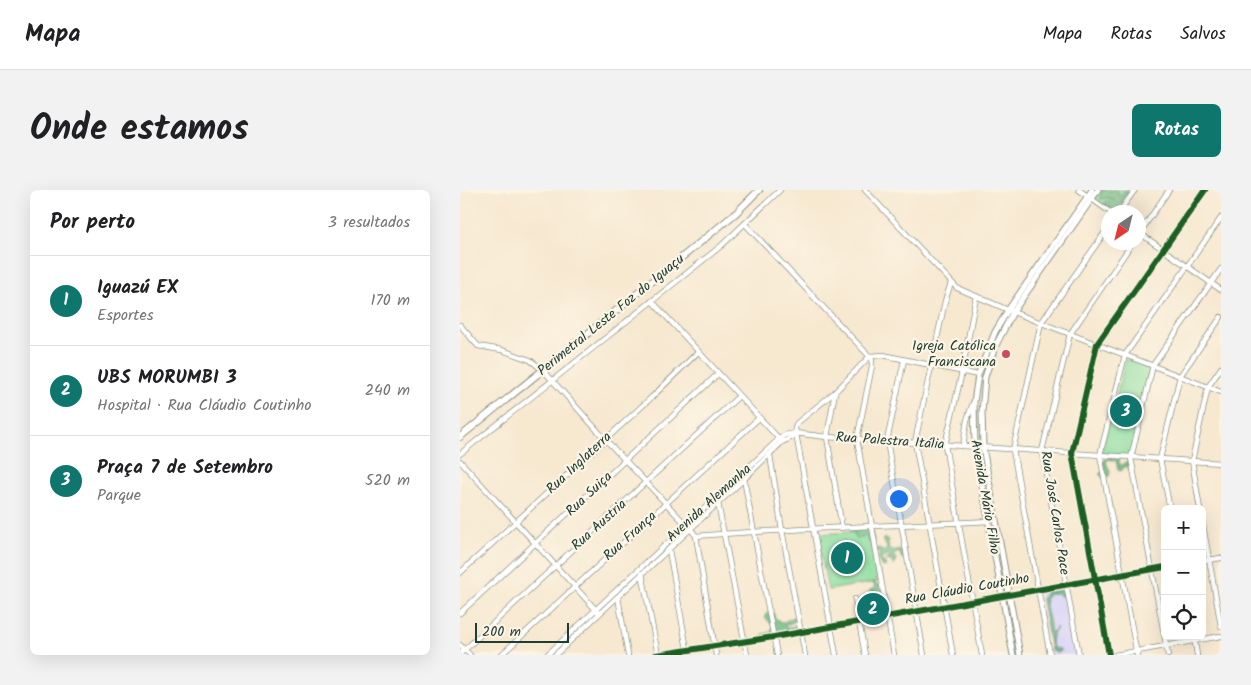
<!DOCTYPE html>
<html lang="pt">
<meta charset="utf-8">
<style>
:root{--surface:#fff;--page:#f2f2f2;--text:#202124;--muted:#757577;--line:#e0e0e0;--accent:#0f766e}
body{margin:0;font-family:Kalam,sans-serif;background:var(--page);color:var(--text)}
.controls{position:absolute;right:15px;bottom:15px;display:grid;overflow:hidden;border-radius:8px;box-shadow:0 5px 20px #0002}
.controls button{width:45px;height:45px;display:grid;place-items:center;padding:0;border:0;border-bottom:1px solid var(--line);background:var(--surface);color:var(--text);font:25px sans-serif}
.compass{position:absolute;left:641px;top:15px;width:45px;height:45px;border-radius:50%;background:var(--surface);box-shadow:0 5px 20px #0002;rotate:215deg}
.scale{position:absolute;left:15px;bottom:12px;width:94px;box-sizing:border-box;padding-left:5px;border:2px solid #1f3d34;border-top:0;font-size:14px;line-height:18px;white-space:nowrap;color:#1f3d34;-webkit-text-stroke:4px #fcf5e5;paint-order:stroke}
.you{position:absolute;left:438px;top:308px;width:18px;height:18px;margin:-12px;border:4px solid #fff;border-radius:50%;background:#1a73e8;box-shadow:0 0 0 8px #1a73e833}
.badge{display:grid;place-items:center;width:32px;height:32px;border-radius:50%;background:var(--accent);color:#fff;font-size:16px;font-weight:700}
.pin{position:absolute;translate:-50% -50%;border:2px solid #fff;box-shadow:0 1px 5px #0006}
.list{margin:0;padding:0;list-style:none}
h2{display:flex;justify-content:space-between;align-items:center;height:65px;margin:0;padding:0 20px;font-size:21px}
h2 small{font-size:16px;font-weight:400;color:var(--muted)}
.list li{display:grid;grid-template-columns:32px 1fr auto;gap:15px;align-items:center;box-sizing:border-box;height:90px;padding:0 20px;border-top:1px solid var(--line)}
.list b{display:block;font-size:19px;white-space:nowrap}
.list p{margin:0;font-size:16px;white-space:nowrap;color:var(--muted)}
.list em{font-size:16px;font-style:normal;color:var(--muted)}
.icon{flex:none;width:28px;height:28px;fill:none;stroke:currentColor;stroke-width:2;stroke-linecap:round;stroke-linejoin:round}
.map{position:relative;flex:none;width:761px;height:465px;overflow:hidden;border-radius:8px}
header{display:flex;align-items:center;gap:30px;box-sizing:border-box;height:70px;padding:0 25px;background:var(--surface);border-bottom:1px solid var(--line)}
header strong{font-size:24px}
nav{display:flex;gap:28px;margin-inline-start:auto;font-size:18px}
.intro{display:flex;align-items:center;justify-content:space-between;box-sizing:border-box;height:120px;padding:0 30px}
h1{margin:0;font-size:35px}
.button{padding:12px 22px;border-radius:8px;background:var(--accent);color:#fff;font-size:18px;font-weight:700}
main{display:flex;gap:30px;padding:0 30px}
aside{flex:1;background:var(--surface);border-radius:8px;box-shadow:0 5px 20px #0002}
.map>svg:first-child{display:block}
.built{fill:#dad6f7}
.green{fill:#8add9f;stroke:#548d6a}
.forest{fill:#6fbc86;stroke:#477c5d}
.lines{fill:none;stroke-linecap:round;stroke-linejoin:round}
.minor-casing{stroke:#8b9282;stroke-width:6}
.major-casing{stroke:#8b9282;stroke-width:7}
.highway-casing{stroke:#8b9282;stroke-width:8}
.minor{stroke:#fff;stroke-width:4.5}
.major{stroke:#fff;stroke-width:5}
.highway{stroke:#fff;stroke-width:6}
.cycleway-casing{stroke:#fcf5e5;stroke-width:9}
.cycleway{stroke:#1b5e20;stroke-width:6}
.poi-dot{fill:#d1495b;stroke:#fcf5e5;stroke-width:2}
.labels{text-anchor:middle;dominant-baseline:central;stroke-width:4.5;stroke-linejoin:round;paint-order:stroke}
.street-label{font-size:14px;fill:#1f3d34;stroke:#fcf5e5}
.poi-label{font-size:14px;fill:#1f3d34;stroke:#fcf5e5;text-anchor:end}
</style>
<header>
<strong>Mapa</strong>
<nav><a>Mapa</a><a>Rotas</a><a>Salvos</a></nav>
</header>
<div class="intro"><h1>Onde estamos</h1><a class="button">Rotas</a></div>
<main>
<aside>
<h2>Por perto<small>3 resultados</small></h2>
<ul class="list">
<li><span class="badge">1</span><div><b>Iguazú EX</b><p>Esportes</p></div><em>170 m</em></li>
<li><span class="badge">2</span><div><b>UBS MORUMBI 3</b><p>Hospital · Rua Cláudio Coutinho</p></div><em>240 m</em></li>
<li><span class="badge">3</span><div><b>Praça 7 de Setembro</b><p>Parque</p></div><em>520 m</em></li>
</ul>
</aside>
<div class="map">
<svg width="761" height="465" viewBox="0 0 761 465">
<rect width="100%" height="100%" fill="#fcf5e5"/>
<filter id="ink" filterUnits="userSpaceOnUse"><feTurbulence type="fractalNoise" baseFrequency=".02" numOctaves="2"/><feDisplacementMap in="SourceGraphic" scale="10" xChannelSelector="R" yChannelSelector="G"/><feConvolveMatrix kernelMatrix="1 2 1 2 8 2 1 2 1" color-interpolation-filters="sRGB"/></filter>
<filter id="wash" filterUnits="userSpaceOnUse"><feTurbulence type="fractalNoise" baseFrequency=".0096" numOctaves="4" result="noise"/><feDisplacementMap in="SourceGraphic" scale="20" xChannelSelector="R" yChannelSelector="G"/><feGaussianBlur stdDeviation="1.12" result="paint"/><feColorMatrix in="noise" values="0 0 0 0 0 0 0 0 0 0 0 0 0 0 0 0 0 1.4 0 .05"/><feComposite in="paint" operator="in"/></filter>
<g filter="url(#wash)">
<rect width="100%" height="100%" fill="#f7e8d0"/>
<path class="built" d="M605 397 617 465H591L579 401Z"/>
<g class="green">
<path d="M639 0H674L658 22H653L633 8Z"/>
<path d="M666 169 690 178 670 267 641 264Z"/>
<path d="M409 341 417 392 368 400 357 344Z"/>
</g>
<g class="forest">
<path d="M644 0H657L659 6 665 1 669 2 670 4 663 7 662 10 664 12 658 16 655 21 650 17H644L645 12 655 9 648 8 640 9 641 2Z"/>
<path d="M646 268H659L660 276 668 271 670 272 671 281 666 276 661 281 658 280 656 271 649 269 646 272 650 282 649 286 643 288 639 284 643 282 642 272Z"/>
<path d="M406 337 412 343 414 351 410 353 407 350 406 346 398 349 395 347V343L388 342 391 340Z"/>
<path d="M425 348 428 350 429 360 442 361 444 364V368L442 369 439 362 433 365 436 369 434 376 431 371 426 370 430 368 429 365 422 367 421 370 426 374 425 377 421 376 418 369 420 364 417 362V359L418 358 425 362 427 357 422 350Z"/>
<path d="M414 391 416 395H420L421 399 418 401 420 407H423L424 417H422L420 410 414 413 410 412 409 410 413 407 409 401 415 397 412 392Z"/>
<path d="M599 399 604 402 606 406 604 408 597 403 587 405C582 415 592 431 590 442H593L595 438H597L592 446 591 454 595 459H600V461L597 463 591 460 582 409 586 402Z"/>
<path d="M310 421 314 423V427L322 433 335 426 337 428 334 432 325 435 326 438 335 436 337 438 336 441 313 442 308 446 303 447V444L310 443 313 436 305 427 306 424Z"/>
</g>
</g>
<g filter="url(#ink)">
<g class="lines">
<g class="minor-casing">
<g id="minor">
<path d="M405 0 497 98 553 122 761 202"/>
<path d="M619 0 650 22"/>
<path d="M659 22 675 0"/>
<path d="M285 34 412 169V176L397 249 434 465"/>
<path d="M678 42 761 100"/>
<path d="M679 44 709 0"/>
<path d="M491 93 485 111 455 252 493 465"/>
<path d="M516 106 502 182 485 255 522 465"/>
<path d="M192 111 321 251"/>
<path d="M0 135 18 156 42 160 70 170 83 180 145 249 233 342 236 346 256 465"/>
<path d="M410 166 423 165 518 185"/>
<path d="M444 170 427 251 464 465"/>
<path d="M375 202 367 247 382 338"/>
<path d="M335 243 367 247 761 273"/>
<path d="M503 256 507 230 513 213"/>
<path d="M0 264 261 56 320 0"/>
<path d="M310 265 322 340 345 465"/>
<path d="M0 271 137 421"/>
<path d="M284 289 317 465"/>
<path d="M258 313 287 465"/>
<path d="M710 319 700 269 720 186 761 127"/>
<path d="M740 319 732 271 748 197 761 178"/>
<path d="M742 330 761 436"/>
<path d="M236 346C334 338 432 336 529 331"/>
<path d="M209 360 228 465"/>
<path d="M742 371 761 368"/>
<path d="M0 383 192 207 238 162"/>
<path d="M182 383 198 465"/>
<path d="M158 407 168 465"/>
<path d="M395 409 405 465"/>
<path d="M0 423 258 184"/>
<path d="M734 446 737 465"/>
<path d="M0 455 10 465"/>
<path d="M0 464 279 206"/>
<path d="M41 465 299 228"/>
<path d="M87 465 319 249 325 245 335 243"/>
<path d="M95 465 284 289 322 252 337 245"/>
<path d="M196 465 314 447 705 377"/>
<path d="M376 465 335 238 337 233 375 202 410 166"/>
<path d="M590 465 553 260 581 133 648 38"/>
<path d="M619 465 582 261 610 144 673 52"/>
<path d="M649 465 612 263 637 154 745 0"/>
<path d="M655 465 761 446"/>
<path d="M677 465 640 265 665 165 761 28"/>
<path d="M708 465 671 268 693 175 761 79"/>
</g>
</g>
<g class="major-casing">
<g id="major">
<path d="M553 465 515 257 514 212 518 185 535 142 548 120 632 0"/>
<path d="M560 465 523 257 522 222 525 187 535 157 553 122 638 0"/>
</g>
</g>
<g class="highway-casing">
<path id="highway" d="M0 247 210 77 276 23 299 0"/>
</g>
<use href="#minor" class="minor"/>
<use href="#major" class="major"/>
<use href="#highway" class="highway"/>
<g class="cycleway-casing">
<g id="cycleway">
<path d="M196 465 314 447 705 377"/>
<path d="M649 465 612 263 637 154 745 0"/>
</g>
</g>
<use href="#cycleway" class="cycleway"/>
</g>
</g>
<circle class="poi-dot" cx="546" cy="164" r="5"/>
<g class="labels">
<g class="street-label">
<text transform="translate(151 125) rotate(-39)">Perimetral Leste Foz do Iguaçu</text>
<text transform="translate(430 251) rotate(4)">Rua Palestra Itália</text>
<text transform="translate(119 273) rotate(-43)">Rua Inglaterra</text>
<text transform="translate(129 304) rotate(-43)">Rua Suiça</text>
<text transform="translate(525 307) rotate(80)">Avenida Mário Filho</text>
<text transform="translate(249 313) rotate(-42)">Avenida Alemanha</text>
<text transform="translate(595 323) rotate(81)">Rua José Carlos Pace</text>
<text transform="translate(139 335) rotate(-42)">Rua Austria</text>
<text transform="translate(170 346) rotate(-42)">Rua França</text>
<text transform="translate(507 399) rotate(-10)">Rua Cláudio Coutinho</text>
</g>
<g class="poi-label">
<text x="536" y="156">Igreja Católica<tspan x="536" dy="16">Franciscana</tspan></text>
</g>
</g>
</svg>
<div class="controls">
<button>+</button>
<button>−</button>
<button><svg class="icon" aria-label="locate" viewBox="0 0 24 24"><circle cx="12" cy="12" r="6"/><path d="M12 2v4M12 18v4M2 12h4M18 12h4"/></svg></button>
</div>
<svg class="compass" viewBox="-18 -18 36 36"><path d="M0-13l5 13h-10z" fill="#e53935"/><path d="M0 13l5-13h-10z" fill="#757577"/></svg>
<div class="scale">200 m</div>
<div class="you"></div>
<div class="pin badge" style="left:387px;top:368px">1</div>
<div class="pin badge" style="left:413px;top:419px">2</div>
<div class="pin badge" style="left:666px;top:221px">3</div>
</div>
</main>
